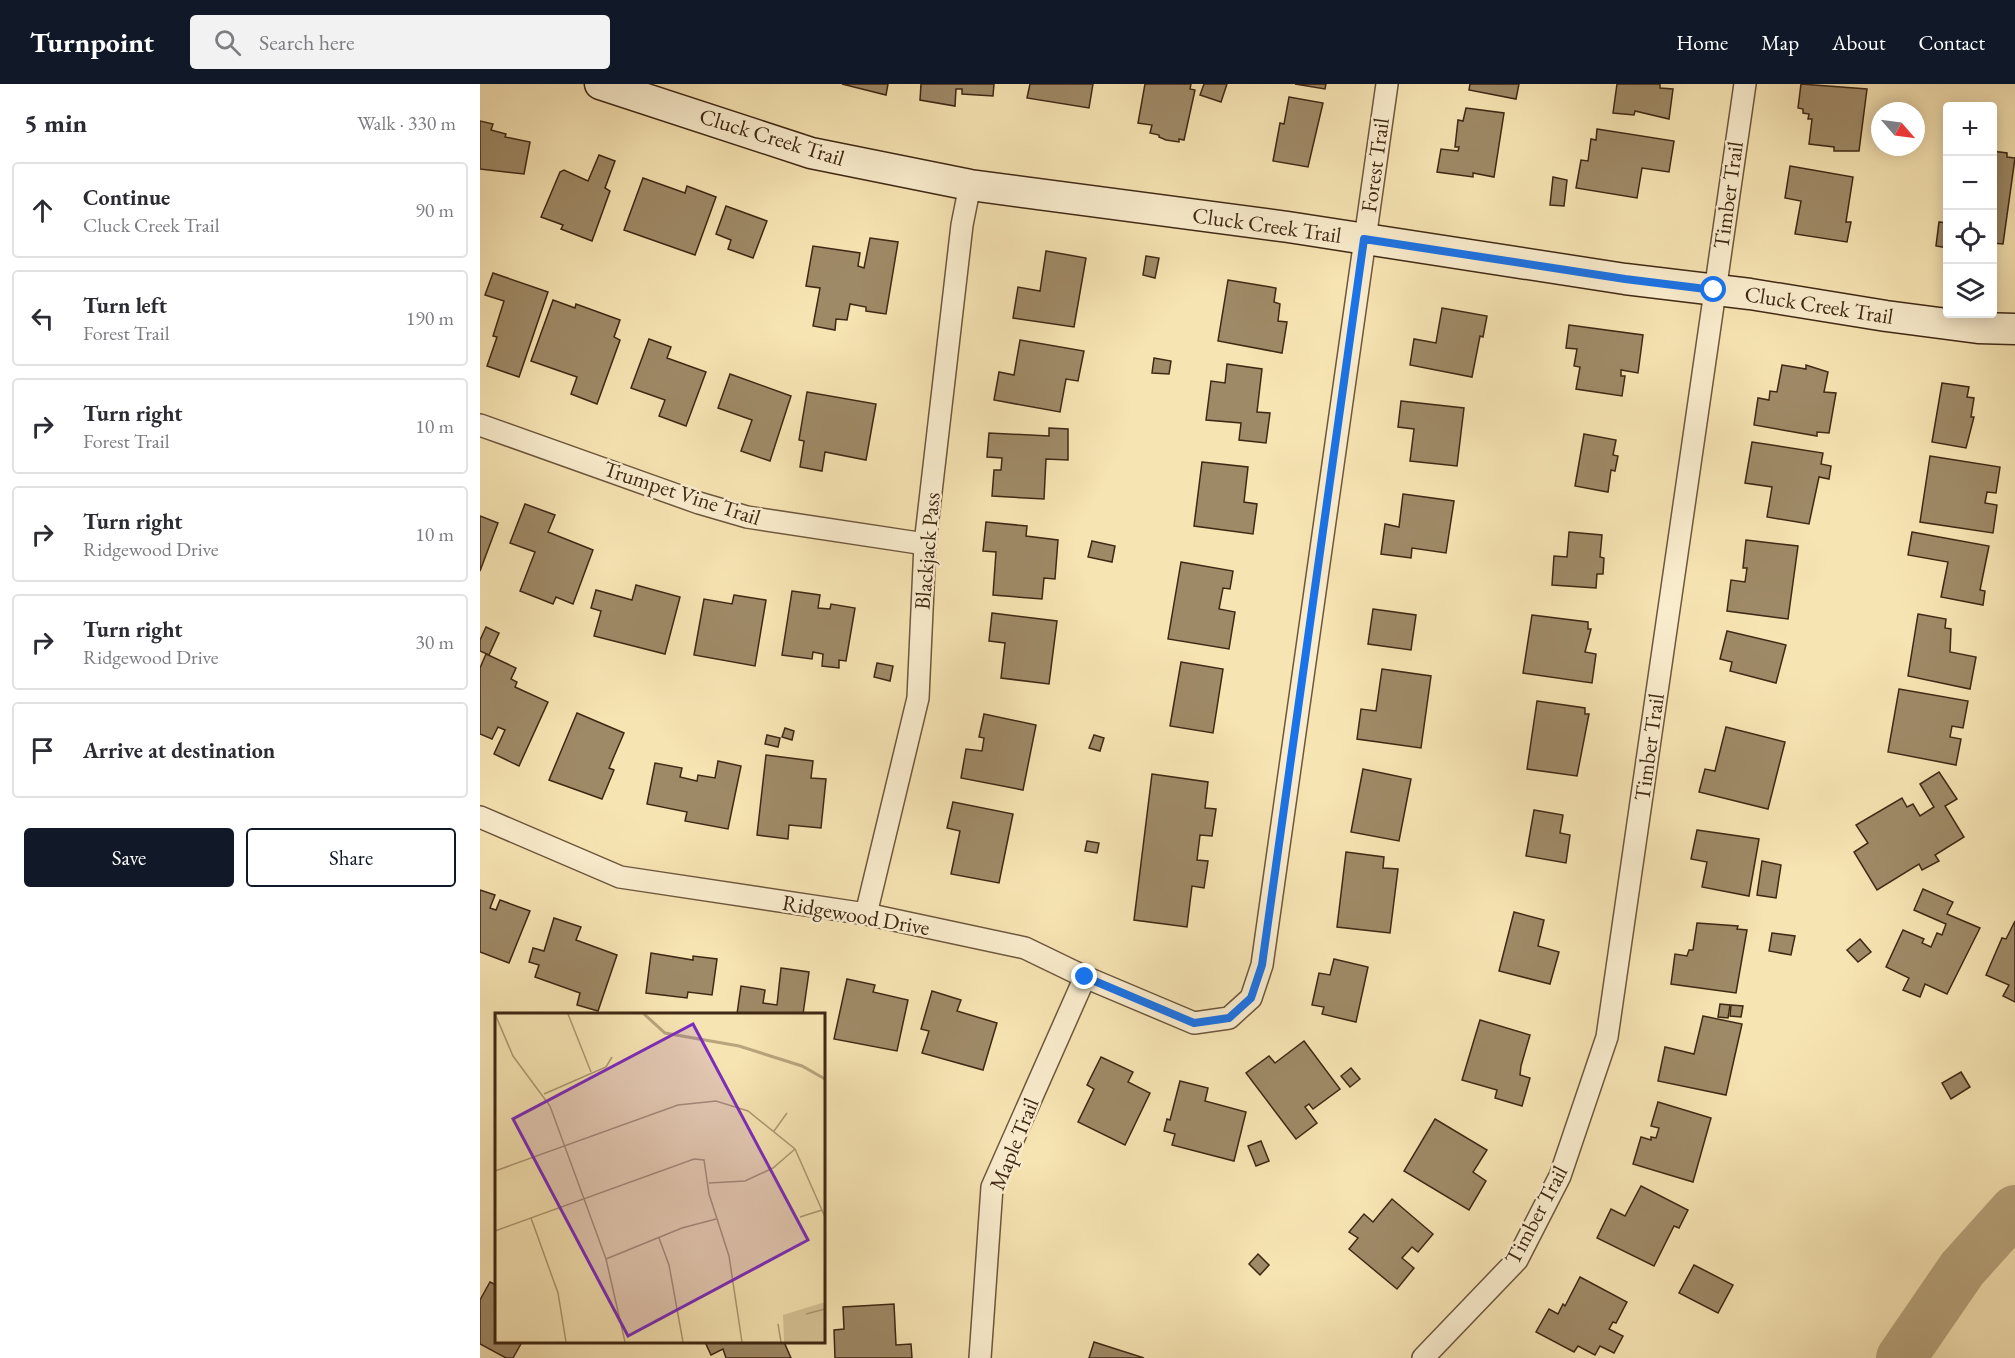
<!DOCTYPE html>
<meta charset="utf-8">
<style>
:root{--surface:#fff;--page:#f2f2f3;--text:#2b2b33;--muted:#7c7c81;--line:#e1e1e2;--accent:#111827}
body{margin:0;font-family:"EB Garamond",serif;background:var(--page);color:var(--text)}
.controls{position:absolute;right:18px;top:18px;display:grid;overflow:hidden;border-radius:6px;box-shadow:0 3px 15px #0003}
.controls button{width:54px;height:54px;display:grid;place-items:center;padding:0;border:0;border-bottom:2px solid var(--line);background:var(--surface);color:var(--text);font:30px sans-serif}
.compass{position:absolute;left:1391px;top:18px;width:54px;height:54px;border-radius:50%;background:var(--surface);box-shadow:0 3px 15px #0003;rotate:118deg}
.stop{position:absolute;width:18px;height:18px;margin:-14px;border:4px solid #1a73e8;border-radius:50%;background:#fff}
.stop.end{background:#1a73e8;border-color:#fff;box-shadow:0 2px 6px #0008}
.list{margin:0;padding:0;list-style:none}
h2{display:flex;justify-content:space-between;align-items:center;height:78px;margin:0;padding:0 24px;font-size:26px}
h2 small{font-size:20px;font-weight:400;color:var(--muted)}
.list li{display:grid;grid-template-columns:39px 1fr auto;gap:18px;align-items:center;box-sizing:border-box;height:96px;margin:0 12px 12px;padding:0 12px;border:2px solid var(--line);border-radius:6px}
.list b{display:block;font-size:22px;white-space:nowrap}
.list p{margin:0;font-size:20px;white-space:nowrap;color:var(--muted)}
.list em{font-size:20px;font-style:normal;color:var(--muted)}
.actions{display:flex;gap:12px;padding:18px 24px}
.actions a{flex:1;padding:14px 0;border:2px solid var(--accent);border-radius:6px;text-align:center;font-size:21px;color:var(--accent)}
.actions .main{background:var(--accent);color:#fff}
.icon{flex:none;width:33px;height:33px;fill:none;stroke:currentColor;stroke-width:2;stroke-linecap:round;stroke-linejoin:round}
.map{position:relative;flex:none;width:1535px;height:1274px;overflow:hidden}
header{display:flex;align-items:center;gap:36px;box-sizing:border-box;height:84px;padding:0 30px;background:var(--accent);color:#fff}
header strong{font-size:28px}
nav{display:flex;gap:33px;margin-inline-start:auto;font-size:21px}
.search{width:420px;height:54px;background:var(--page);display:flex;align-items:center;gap:15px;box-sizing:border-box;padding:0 21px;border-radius:6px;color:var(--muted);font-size:22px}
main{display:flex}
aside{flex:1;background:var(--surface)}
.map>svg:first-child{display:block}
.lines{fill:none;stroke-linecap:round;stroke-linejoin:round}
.river{stroke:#b8a47d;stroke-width:50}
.building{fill:#9f8a67;stroke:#3f2814;stroke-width:1.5}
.street-casing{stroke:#6d573c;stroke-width:24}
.secondary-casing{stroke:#3f2814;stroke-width:33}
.street{stroke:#faedce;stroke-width:21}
.secondary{stroke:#faedce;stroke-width:30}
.route{stroke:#1a73e8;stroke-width:8}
.labels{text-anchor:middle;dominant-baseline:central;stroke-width:5;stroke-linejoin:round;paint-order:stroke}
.street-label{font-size:22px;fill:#3f2814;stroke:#faedce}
.inset-river{fill:none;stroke:#b8a47d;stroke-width:3}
.inset-road{fill:none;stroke:#ad9973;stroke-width:1.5}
.view{fill:#7b2cbf;fill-opacity:0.15;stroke:#7b2cbf;stroke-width:3}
.inset-edge{fill:none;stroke:#3f2814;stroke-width:3}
</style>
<header>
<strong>Turnpoint</strong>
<div class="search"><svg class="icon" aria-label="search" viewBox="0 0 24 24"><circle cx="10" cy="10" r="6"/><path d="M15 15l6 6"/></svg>Search here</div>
<nav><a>Home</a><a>Map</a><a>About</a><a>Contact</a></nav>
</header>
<main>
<aside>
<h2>5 min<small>Walk · 330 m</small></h2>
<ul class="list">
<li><svg class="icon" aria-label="ahead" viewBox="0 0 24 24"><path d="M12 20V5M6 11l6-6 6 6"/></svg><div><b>Continue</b><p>Cluck Creek Trail</p></div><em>90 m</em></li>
<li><svg class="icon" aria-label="left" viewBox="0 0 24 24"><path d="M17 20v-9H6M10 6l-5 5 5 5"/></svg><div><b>Turn left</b><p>Forest Trail</p></div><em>190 m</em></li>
<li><svg class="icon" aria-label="right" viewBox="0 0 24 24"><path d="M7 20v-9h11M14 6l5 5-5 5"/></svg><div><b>Turn right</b><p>Forest Trail</p></div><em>10 m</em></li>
<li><svg class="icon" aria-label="right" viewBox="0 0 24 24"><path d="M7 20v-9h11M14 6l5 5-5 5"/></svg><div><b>Turn right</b><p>Ridgewood Drive</p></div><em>10 m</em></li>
<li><svg class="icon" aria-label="right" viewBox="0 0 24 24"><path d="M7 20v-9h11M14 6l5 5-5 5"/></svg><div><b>Turn right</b><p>Ridgewood Drive</p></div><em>30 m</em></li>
<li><svg class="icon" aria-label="arrive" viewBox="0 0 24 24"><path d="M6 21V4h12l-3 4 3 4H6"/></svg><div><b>Arrive at destination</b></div></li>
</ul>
<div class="actions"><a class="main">Save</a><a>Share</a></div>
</aside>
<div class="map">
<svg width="1535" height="1274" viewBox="0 0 1535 1274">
<rect width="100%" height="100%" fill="#f7e4b3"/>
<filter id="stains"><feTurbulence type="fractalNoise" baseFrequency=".00333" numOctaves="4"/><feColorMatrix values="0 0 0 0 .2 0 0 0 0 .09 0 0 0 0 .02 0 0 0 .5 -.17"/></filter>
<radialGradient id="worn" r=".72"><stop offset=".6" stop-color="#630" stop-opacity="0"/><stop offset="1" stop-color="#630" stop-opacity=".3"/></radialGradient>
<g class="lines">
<path class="river" d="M1421 1274 1482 1185 1535 1126"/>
</g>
<g class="building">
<path d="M362 0H408L406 11Z"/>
<path d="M441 0H514L513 12 482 10V5H476L475 22 440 16Z"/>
<path d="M550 0H613L609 24 547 14Z"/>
<path d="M665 0H711L710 5 715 6 704 56 699 55V58L686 56 679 53V51L670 49 672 41 658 39Z"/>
<path d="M724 0H747L741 18 720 11Z"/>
<path d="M815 0H846L845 5Z"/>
<path d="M990 0H1039L1036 15 989 6Z"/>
<path d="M1137 0H1180V4L1193 5 1189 35 1155 27 1154 31 1133 29Z"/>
<path d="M1321 0 1387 5 1379 67H1354V63L1329 60 1332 35H1328L1329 30 1323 29V25L1318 24Z"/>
<path d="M809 13 843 19 828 83 793 77 800 39 804 40Z"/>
<path d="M986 24 1024 29 1014 93 993 89V93L957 88 961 65 978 67 979 63H975L978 36 983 37Z"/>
<path d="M0 37 13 40 11 46 26 50 25 53 50 58 44 90 0 85Z"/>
<path d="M1117 45 1194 57 1189 88 1162 84 1157 114 1096 104 1101 76 1108 77 1111 55 1116 56Z"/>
<path d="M1512 67 1527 69V73L1535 74 1523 160 1512 159Z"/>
<path d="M119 71 135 77 125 104 130 107 112 157 81 145 83 141 61 133 80 88 84 86 108 97Z"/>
<path d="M1310 82 1373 93 1366 138H1371L1367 158 1315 150 1321 117 1305 114Z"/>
<path d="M1468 90V117L1464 116Z"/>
<path d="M1073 93 1087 96 1084 122 1070 121Z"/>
<path d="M163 94 205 109 207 102 236 113 215 171 144 146Z"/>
<path d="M246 122 287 137 273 174 248 165 251 156 236 150Z"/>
<path d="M1459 138 1468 139V164L1456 162Z"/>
<path d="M390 154 418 158 406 230 386 227V223L370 220 367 236 356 235 355 246 333 242 340 204 326 202 333 162 380 169 378 182 384 184Z"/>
<path d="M566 167 606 174 594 243 533 234 538 203 560 207Z"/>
<path d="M666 172 679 174 675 194 663 191Z"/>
<path d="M13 189 68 208 39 293 7 282 17 253 13 252 24 217 5 211Z"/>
<path d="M748 196 796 204 794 218 800 220 798 237 807 238 802 269 738 257Z"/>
<path d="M73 216 95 224 96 220 140 236 134 253 140 256 117 320 91 310 97 293 51 277Z"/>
<path d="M962 224 1007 232 1003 253 1000 252 992 293 930 281 934 255 956 259Z"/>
<path d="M1089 241 1163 251 1158 289 1141 286V292H1145L1142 312 1096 305 1100 283 1094 282 1097 265 1086 264Z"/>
<path d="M169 255 191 263 187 274 226 288 206 342 179 332 185 316 151 304Z"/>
<path d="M540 256 604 267 598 297 586 295 580 328 514 316 519 288 534 291Z"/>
<path d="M674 274 691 277 689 290 672 289Z"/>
<path d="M747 280 782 285 777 328 790 329 786 359 759 356 761 339 726 336 731 297 745 299Z"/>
<path d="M1302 281 1326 285V281L1348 288 1344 308 1356 309 1349 349 1337 348V352L1274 341 1278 314 1289 316 1290 307 1297 308Z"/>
<path d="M250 290 311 312 290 377 261 367 272 336 238 324Z"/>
<path d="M1462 299 1489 303 1487 313 1494 314 1491 333H1494L1486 364 1452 358Z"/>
<path d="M327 308 396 320 386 376 345 368 342 387 320 383 324 357 319 356Z"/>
<path d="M921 317 984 324 977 382 930 377 934 345 918 343Z"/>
<path d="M569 344 588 345V376L566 375 564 415 512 412 514 386H521L522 374 507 373 509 349 569 352Z"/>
<path d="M1104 350 1136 356 1133 371 1138 372 1135 387 1131 386 1128 408 1095 402Z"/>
<path d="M1272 358 1343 369 1341 380 1351 382 1349 395 1339 393 1329 440 1287 433 1292 403 1265 399Z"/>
<path d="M1450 372 1520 383 1516 409 1507 408 1505 419 1517 421 1513 449 1440 438Z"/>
<path d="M722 378 768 383 764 418 777 420 773 450 714 442Z"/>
<path d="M923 410 974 417 966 469 932 464 931 474 901 470 905 440 919 443Z"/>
<path d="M45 420 75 431 68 448 113 466 93 520 76 513 73 520 40 507 55 468 30 459Z"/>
<path d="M0 432 18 439 0 487Z"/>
<path d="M506 438 547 442 546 452 578 456 575 495 564 494 562 515 513 511 516 468 503 467Z"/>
<path d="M1089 448 1122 451 1120 473 1124 474 1123 490H1117L1116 504 1072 501 1074 472 1087 473Z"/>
<path d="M1432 448 1509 462 1500 506 1505 507 1503 521 1461 513 1468 478 1428 471Z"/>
<path d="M1266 456 1318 462 1308 535 1247 527 1251 496 1265 498 1267 484H1263Z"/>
<path d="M612 457 635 462 632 478 608 473Z"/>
<path d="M701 478 753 487 750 505 743 504 739 525 755 528 749 565 688 555Z"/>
<path d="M156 501 200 513 185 570 114 552 121 527 111 524 116 506 152 516Z"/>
<path d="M312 507 340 511 338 524 350 525 351 520 375 524 366 577 359 576V584L342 582 343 570 333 568 332 575 302 571Z"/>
<path d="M254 511 286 516 275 582 214 571 224 515 252 520Z"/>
<path d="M893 525 936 531 931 566 888 560Z"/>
<path d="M512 529 577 537 569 600 521 594 525 559 509 557Z"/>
<path d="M1438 530 1466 535 1465 544 1471 545 1470 568 1496 573 1490 605 1428 592Z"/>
<path d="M1052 531 1108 538V545H1111L1105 568 1116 570 1112 599 1043 589Z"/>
<path d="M6 543 19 549 9 571 0 567V556Z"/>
<path d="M1247 547 1306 561 1296 599 1250 587 1252 578 1240 575Z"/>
<path d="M6 570 36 584 31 595 37 598 35 603 68 618 39 682 14 670 25 646 18 643 12 655 0 650V584Z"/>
<path d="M701 578 743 585 733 649 690 642Z"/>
<path d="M397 579 413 582 410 597 394 593Z"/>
<path d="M902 585 951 592 941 664 877 655 881 625 896 627Z"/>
<path d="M1419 605 1488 617 1483 644 1472 642 1470 653 1481 655 1476 681 1408 668Z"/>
<path d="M1057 617 1105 624V630H1109L1097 692 1047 685Z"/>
<path d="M97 629 144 649 129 684 134 686 122 715 69 696Z"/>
<path d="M504 630 556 641 543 706 481 694 486 665 502 667 504 654 499 653Z"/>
<path d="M1246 643 1305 658 1288 725 1219 708 1225 685 1235 687Z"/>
<path d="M305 644 314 647 312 656 302 653Z"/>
<path d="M287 651 300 654 298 663 285 660Z"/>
<path d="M614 651 624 654 620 667 609 664Z"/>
<path d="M286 671 333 677 331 694 346 695 341 744 309 741 308 755 277 751Z"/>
<path d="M238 677 261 682 248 745 205 737 207 728 167 720 175 679 202 684 200 693 217 697 218 691 235 694Z"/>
<path d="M883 685 931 695 919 757 871 748Z"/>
<path d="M1459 688 1477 715 1465 722 1484 753 1455 771 1459 777 1442 786 1439 780 1397 806 1374 768 1388 759 1376 741 1422 714 1427 723 1433 720 1440 732 1454 723 1440 700Z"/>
<path d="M672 690 728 698 725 724 736 725 732 752 720 751 717 776 728 777 724 804 712 802 707 843 654 836Z"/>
<path d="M473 718 533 730 519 799 471 790 480 747 467 744Z"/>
<path d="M1054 726 1083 731 1080 749 1090 751 1086 779 1046 772Z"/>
<path d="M1217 746 1279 755 1269 812 1222 803 1227 778 1211 775Z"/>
<path d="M607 757 619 759 617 769 605 767Z"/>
<path d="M866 768 904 773 903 784 918 785 910 849 857 843Z"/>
<path d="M1282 777 1301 781 1296 814 1277 811Z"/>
<path d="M1443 805 1473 818 1467 830 1500 844 1467 910 1445 900 1440 913 1423 906 1429 894 1406 883 1423 846 1444 855 1442 859 1451 863 1457 849 1462 851 1466 840 1434 826Z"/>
<path d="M0 806 15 811 10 824 16 826 20 816 50 827 29 879 0 868Z"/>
<path d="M1034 828 1064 836 1058 862 1079 868 1070 900 1019 887Z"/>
<path d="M74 834 101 843 96 856 137 871 118 927 97 921 100 909 55 893 59 881 49 878 53 864 64 867Z"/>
<path d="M1535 837V918L1523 912 1529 901 1506 891 1522 854 1526 855Z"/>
<path d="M1217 839 1258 842 1257 845 1267 846 1256 909 1191 900 1195 870 1207 872 1209 866H1213Z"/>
<path d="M1292 849 1315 852 1311 871 1289 867Z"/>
<path d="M1380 855 1391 868 1378 878 1367 866Z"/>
<path d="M171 869 213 876V872L237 875 232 911 208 908 207 914 166 909Z"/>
<path d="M854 875 888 883 876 938 842 930 844 923 832 921 839 889 850 891Z"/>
<path d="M301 884 329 888 323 930H257L261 902 285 906 283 919 297 921Z"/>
<path d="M367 895 395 901 393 908 428 916 417 967 354 955Z"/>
<path d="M452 907 481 916 477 927 517 939 503 986 442 969 449 947 441 945Z"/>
<path d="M1240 920 1250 921 1248 934 1238 933Z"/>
<path d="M1251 921 1263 922 1261 933 1250 932Z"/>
<path d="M1223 932 1262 940 1246 1011 1178 997 1185 963 1214 970Z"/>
<path d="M1000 936 1050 951 1041 982 1040 991 1050 994 1042 1022 1015 1014 1017 1006 982 996Z"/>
<path d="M824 957 860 1005 833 1025 829 1020 825 1023 837 1039 816 1055 766 989 789 972 795 979Z"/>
<path d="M621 973 653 988 648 998 670 1009 645 1061 598 1038 614 1005 607 1001Z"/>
<path d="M871 984 880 995 870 1003 861 992Z"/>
<path d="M1481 988 1490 1003 1471 1015 1462 999Z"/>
<path d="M700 997 728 1004 725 1017 766 1028 754 1077 692 1061 695 1050 684 1047 687 1035 690 1036Z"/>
<path d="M1178 1018 1231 1034 1213 1098 1153 1080 1161 1053 1171 1056V1053L1176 1054 1179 1044 1171 1042Z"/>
<path d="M955 1035 1007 1066 993 1088 1006 1097 989 1126 924 1087Z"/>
<path d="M781 1057 789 1077 776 1082 768 1062Z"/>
<path d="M1161 1102 1208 1126 1199 1144 1194 1142 1174 1182 1117 1154 1131 1125 1145 1132Z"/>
<path d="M912 1115 953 1150 938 1168 932 1163 922 1174 934 1184 917 1205 869 1165 878 1154 869 1148 884 1130 893 1138Z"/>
<path d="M778 1170 789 1181 780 1191 769 1180Z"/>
<path d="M1214 1181 1253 1201 1238 1229 1199 1209Z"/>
<path d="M1100 1193 1147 1218 1136 1239 1133 1238 1129 1245 1143 1252 1134 1269 1120 1262 1115 1271 1098 1262 1094 1268 1056 1248 1069 1225 1078 1230 1083 1220 1085 1222Z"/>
<path d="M10 1198 16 1201V1258H42L33 1274H26L0 1260V1216Z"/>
<path d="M414 1220 416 1261 431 1260 432 1274H355L354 1246 364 1245 363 1223Z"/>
<path d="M225 1258H304L311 1274H246L243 1265 231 1271Z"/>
<path d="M614 1258 664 1274H609Z"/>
</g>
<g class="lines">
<g class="street-casing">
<g id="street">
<path d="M0 341 219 419 267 433 445 460"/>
<path d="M0 733 140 793 386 830 545 864 605 893 714 939 749 934 771 914 782 881 907 0"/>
<path d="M386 830 438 614 445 460 482 141 490 101"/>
<path d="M500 1274 512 1103 605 893"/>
<path d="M943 1274 1037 1176 1080 1092 1127 953 1265 0"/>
</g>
</g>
<g class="secondary-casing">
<path id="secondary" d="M120 0 331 69 490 101 808 143 1145 195 1270 210 1406 232 1498 244 1535 245"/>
</g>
<use href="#street" class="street"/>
<use href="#secondary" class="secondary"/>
</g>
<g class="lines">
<path class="route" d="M605 893 714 939 749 934 771 914 782 881 884 155 1145 195 1234 206"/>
</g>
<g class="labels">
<g class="street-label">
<text transform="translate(292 53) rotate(17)">Cluck Creek Trail</text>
<text transform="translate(895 81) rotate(-82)">Forest Trail</text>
<text transform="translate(1248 111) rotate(-82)">Timber Trail</text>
<text transform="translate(787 141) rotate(8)">Cluck Creek Trail</text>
<text transform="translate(1339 221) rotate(9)">Cluck Creek Trail</text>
<text transform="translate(202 409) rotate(18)">Trumpet Vine Trail</text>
<text transform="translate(447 467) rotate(-85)">Blackjack Pass</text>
<text transform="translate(1169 663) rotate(-82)">Timber Trail</text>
<text transform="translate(376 831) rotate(10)">Ridgewood Drive</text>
<text transform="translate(534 1060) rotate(-68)">Maple Trail</text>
<text transform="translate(1056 1131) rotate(-62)">Timber Trail</text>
</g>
</g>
<g transform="translate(15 929)">
<rect width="330" height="330" fill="#f7e4b3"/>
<path d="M330 289V329H289L288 302Z" fill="#d8c498"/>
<path class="inset-river" d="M149 1 170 20 244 33 307 53 330 66"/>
<path class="inset-road" d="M0 1 18 43 55 93 111 246 130 329M73 1 96 59M49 81 111 54 117 44M279 118 292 100M0 158 183 92 221 88 253 98 300 136 330 204M214 170 250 168 278 155 300 136M305 204 327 197M36 205 63 280 71 329M0 218 199 146 209 147 214 181 234 243 247 329M164 225 174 252 188 329M111 246 187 215 221 206M311 301 330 296M283 311 286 329"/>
<path class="view" d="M198 11 313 227 133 323 18 106Z"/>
<rect width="330" height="330" class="inset-edge"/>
</g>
<rect width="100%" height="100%" filter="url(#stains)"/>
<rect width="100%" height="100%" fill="url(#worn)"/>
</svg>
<div class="controls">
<button>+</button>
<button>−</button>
<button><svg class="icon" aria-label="locate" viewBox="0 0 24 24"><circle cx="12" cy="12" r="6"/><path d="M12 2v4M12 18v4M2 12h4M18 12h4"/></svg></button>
<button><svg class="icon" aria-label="layers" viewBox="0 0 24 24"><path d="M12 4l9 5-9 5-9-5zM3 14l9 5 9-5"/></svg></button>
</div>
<svg class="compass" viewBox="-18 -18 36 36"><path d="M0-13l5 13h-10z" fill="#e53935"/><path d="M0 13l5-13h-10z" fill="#7c7c81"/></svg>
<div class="stop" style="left:1234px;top:206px"></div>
<div class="stop end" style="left:605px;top:893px"></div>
</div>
</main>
